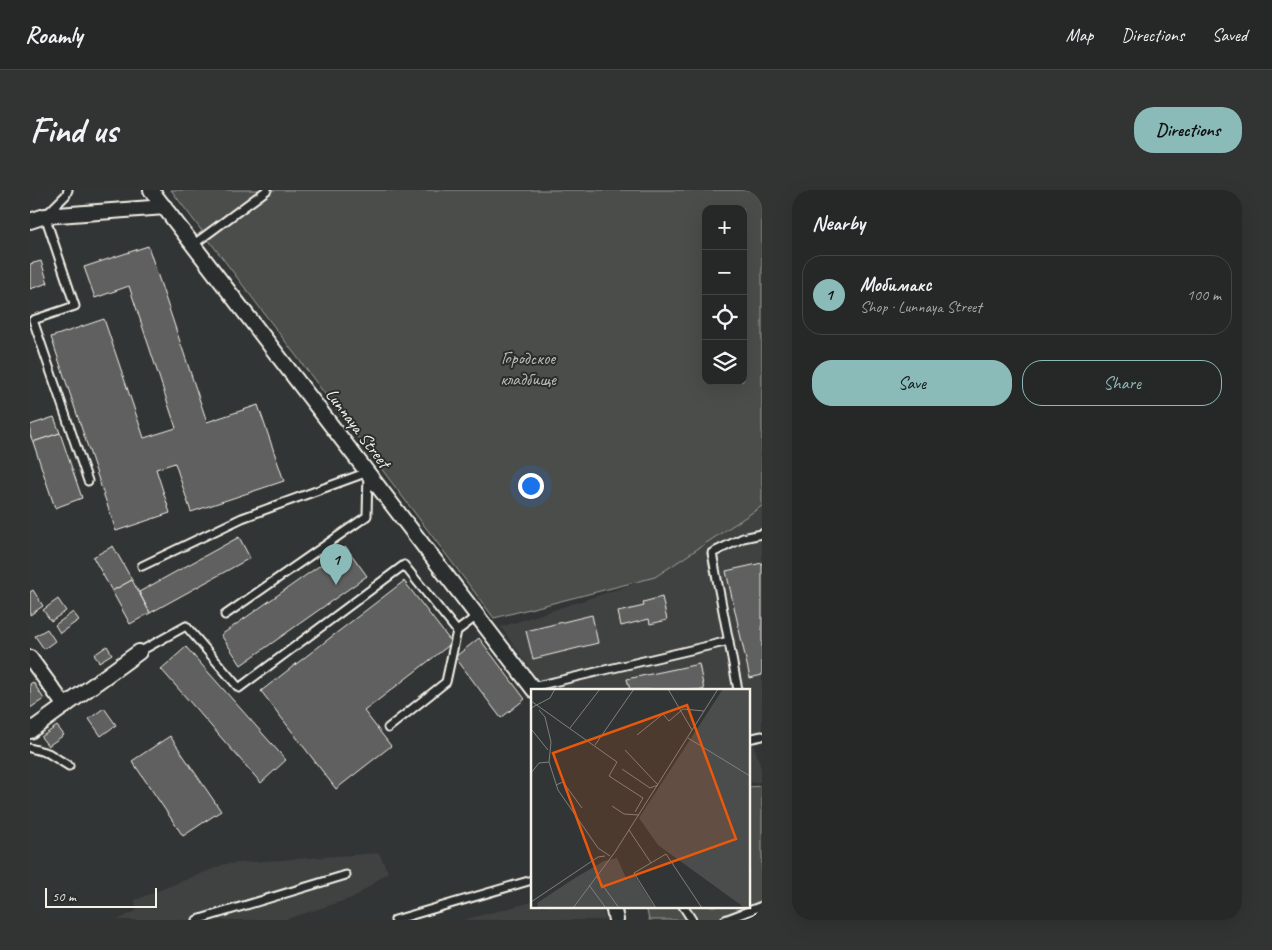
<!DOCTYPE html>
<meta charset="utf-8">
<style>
:root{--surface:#262828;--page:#323434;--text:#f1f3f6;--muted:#a4a6a8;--line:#424445;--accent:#8bbbb9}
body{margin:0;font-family:Caveat,sans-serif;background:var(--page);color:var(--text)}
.controls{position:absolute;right:15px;top:15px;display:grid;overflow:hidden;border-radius:10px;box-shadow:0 5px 20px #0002}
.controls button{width:45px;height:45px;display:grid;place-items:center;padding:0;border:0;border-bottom:1px solid var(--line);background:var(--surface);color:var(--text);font:25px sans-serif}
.scale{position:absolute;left:15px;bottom:12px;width:112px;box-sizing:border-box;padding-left:5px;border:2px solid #f4f1e8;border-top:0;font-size:14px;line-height:18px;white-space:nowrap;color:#f4f1e8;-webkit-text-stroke:4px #2a2d2e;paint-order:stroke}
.you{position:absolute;left:500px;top:295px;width:18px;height:18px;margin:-12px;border:4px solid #fff;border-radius:50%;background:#1a73e8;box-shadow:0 0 0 8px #1a73e833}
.badge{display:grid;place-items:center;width:32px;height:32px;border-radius:50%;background:var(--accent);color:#111;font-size:16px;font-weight:700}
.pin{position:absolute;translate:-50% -41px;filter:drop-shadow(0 1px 2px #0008)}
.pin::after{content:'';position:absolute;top:26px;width:18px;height:15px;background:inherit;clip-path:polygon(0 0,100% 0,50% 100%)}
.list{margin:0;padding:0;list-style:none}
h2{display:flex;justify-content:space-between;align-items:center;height:65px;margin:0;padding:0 20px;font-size:21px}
h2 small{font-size:16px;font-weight:400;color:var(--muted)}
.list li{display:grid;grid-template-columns:32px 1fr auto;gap:15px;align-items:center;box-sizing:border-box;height:80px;margin:0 10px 10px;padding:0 10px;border:1px solid var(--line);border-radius:20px}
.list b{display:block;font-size:19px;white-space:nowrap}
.list p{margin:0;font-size:16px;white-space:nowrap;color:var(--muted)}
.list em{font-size:16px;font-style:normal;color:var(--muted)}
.actions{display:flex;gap:10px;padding:15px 20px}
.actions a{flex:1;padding:11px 0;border:1px solid var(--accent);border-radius:20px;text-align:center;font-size:18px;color:var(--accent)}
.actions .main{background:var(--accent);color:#111}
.icon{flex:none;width:28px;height:28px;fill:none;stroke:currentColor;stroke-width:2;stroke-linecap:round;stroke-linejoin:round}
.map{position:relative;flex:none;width:732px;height:730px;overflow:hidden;border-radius:20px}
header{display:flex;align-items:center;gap:30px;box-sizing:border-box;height:70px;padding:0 25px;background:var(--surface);border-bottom:1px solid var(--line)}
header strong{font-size:24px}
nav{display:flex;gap:28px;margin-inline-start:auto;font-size:18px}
.intro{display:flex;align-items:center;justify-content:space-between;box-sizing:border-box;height:120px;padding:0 30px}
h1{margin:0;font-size:35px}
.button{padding:12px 22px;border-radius:20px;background:var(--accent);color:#111;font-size:18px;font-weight:700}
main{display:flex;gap:30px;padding:0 30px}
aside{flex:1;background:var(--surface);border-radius:20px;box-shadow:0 5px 20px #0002}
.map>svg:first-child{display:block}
.built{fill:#404242}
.green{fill:#4b4d4c;stroke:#a09f9a;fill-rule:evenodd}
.building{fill:#5f605f;stroke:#f4f1e8}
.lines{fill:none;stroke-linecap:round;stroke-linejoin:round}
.service-casing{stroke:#f4f1e8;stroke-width:11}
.minor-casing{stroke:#f4f1e8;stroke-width:18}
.service{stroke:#2a2d2e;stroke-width:7}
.minor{stroke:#2a2d2e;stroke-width:14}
.labels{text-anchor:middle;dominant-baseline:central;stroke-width:4;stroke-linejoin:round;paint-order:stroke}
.park-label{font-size:18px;fill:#b9b8b1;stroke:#2a2d2e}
.street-label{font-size:18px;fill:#f4f1e8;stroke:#2a2d2e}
.inset-road{fill:none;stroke:#80807d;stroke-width:1}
.view{fill:#e8590c;fill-opacity:0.15;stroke:#e8590c;stroke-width:2.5}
.inset-edge{fill:none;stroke:#f4f1e8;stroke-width:2.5}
</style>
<header>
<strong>Roamly</strong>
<nav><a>Map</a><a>Directions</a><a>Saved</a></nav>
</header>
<div class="intro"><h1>Find us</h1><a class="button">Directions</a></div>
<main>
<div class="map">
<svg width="732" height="730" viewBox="0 0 732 730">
<rect width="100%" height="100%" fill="#323535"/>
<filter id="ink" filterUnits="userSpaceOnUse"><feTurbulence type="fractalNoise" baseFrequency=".02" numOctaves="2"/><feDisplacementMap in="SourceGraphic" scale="10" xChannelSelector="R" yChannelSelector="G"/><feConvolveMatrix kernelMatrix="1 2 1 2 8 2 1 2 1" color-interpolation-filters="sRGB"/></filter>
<g filter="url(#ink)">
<g class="built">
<path d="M732 316V547L722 550 732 581V592L718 593V500H515L471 437 625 387Z"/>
<path d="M349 663 358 682 325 707 254 730H87L106 721 105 710 195 674Z"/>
<path d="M502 712V716H572L575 730H433Z"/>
</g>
<g class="green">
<path d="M141 0H732V316L625 387 464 428ZM676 19H713V191H676Z"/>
<path d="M732 596V730H619L616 716H718V597Z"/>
</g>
<g class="building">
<path d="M118 56 177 232 228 215 254 291 161 322 145 273 126 279 140 323 86 341 21 147 74 129 114 248 146 238 99 96 65 108 54 77Z"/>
<path d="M11 71 18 93 0 99V74Z"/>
<path d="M24 227 30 243 3 252 0 245V235Z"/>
<path d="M30 243 52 308 25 318 3 252Z"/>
<path d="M209 347 220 368 120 423 109 402Z"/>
<path d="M83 356 102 390 82 401 63 367Z"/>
<path d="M316 357 337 386 211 475 191 445Z"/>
<path d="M732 373V485L720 488 696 381Z"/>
<path d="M102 390 120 423 100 434 82 401Z"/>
<path d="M374 391 422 453 334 521 361 556 306 599 231 501Z"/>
<path d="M3 400 13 416 0 425V402Z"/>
<path d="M632 407 637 430 620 434 619 429 591 436 588 422 614 416 613 412Z"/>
<path d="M28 409 36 421 21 431 13 420Z"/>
<path d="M43 422 49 430 30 443 25 435Z"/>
<path d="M562 425 568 453 503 469 496 441Z"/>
<path d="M17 439 25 451 14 459 5 446Z"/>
<path d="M449 448 495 509 471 528 425 467Z"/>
<path d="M77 456 82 464 69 472 64 465Z"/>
<path d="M156 457 256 570 231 593 131 479Z"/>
<path d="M669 474 674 500H600L597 489Z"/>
<path d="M3 492 14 509 0 518V494Z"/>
<path d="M74 518 86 535 71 546 59 529Z"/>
<path d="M27 536 34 545 18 556 11 547Z"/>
<path d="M140 546 191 621 153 646 102 571Z"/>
</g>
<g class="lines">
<g class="service-casing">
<g id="service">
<path d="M38 0 36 5 15 26 45 116 3 130 58 291"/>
<path d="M164 54 237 0"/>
<path d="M112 376 212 328 338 282 337 326 195 425"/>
<path d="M109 462 156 436 209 498 374 375 427 441"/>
<path d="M502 497 699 451"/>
<path d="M708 500 682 363 713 348 732 344"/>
<path d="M358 538 416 492 427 441 447 426"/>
<path d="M718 549 732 546"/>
<path d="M0 558 18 563 39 576"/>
<path d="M653 716 662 730"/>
<path d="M167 730 316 685"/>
<path d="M365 730 502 690"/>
<path d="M695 730 732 716"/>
</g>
</g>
<g class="minor-casing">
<g id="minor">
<path d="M121 0 504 500"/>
<path d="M0 31 15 26 135 17"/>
<path d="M0 468 35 516"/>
<path d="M0 541 109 462"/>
<path d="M583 716 586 730"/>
</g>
</g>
<use href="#service" class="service"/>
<use href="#minor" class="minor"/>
</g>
</g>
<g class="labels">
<g class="park-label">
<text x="498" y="168">Городское<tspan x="498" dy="21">кладбище</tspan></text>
</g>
<g class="street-label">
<text transform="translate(328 238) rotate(53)">Lunnaya Street</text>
</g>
</g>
<g transform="translate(501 499)">
<rect width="219" height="219" fill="#323535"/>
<path d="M192 0H219V219H214L127 156 108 129ZM86 169 96 191 103 186 124 219H7L6 214 44 189 73 172Z" fill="#4b4d4c"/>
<path class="inset-road" d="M137 0 161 41M0 12 86 73 78 87 112 109 104 123M0 19 19 9 24 0M8 21 14 28 20 53 18 73 27 101 67 159 79 167M39 39 69 0M0 40 17 61M106 46 132 25 138 32 152 20 173 22M157 49 219 87M64 56 103 0M91 80 119 99 127 96 94 61M0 84 8 74 18 73M25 96 32 93 51 119M81 117 93 125 108 126M98 141 120 174M65 187 88 219M58 196 75 219M0 213 67 168 74 167M42 219 84 163 187 0M125 219 103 184 135 165 171 219"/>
<path class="view" d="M156 16 205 150 71 198 22 64Z"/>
<rect width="219" height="219" class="inset-edge"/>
</g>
</svg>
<div class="controls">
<button>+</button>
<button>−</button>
<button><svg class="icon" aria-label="locate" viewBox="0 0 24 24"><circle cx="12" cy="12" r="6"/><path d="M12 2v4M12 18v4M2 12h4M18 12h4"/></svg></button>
<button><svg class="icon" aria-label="layers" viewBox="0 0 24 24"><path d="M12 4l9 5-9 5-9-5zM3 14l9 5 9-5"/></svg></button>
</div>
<div class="scale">50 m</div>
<div class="you"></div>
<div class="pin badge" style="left:306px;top:395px">1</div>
</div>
<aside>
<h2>Nearby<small></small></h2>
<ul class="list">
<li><span class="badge">1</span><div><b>Мобимакс</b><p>Shop · Lunnaya Street</p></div><em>100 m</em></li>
</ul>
<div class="actions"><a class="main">Save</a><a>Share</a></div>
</aside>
</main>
